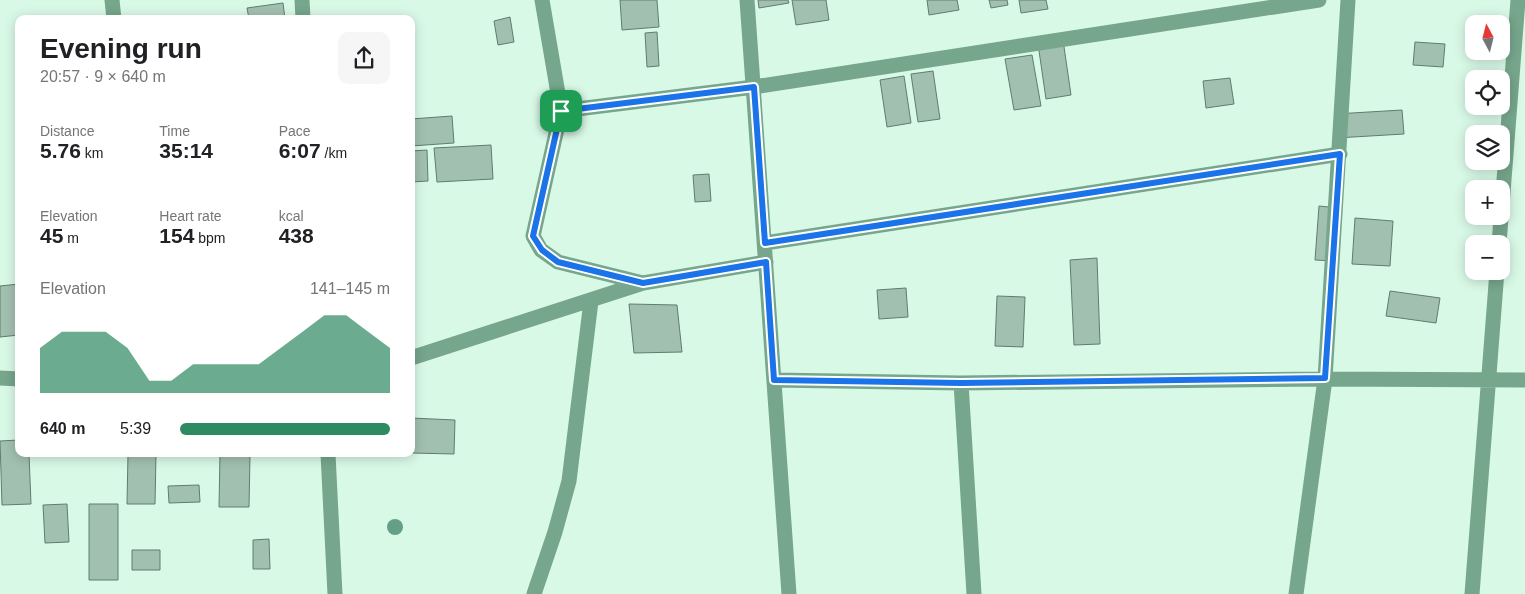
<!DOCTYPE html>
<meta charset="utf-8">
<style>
:root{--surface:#fff;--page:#f6f6f6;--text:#202124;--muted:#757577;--accent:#2d8a62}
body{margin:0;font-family:Arial,sans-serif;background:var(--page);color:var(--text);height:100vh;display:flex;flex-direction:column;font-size:19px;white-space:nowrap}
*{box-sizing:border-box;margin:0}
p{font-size:16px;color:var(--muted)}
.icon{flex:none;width:28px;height:28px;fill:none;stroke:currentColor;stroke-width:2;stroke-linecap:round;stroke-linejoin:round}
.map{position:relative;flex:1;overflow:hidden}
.side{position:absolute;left:15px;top:15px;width:400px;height:442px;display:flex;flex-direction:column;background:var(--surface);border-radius:10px;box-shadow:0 2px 12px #0003}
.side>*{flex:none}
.needle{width:32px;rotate:353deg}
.fabs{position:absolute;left:1465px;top:15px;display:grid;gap:10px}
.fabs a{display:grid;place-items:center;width:45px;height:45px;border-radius:10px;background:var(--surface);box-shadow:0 2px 12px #0003;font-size:25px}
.pin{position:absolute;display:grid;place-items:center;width:42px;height:42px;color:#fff;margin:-21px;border-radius:10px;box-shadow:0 2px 8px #0006}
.round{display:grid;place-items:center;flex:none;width:52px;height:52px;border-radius:10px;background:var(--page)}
.headline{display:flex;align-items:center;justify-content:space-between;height:85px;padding:0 25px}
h1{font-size:28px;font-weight:700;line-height:38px}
.metrics{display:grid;grid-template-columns:repeat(3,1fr);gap:8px;height:85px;padding:5px 25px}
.metrics div{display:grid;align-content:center}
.metrics b{font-size:21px;font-weight:700}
.metrics small{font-size:14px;font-weight:400}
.metrics p{font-size:14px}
.chart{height:140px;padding:10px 25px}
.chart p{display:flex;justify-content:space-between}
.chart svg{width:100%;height:90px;margin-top:5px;fill:var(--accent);opacity:.7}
ul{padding:0 25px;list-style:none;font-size:16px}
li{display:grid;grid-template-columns:80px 60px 1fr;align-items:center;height:38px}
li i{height:12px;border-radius:6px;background:var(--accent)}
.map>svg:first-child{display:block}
.building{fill:#a2c0af;stroke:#607c6d}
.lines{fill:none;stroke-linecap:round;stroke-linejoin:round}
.minor{stroke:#76a68c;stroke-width:15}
.tree{fill:#64a087}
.route-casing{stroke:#fff;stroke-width:10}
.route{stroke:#1a73e8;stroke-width:6}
</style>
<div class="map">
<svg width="1525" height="594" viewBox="0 0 1525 594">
<rect width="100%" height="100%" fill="#d9f9e7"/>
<!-- building -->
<path class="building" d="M620 0H657L659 27 622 30Z
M758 0H788L789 3 759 8Z
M792 0H826L829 20 796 25Z
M927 0H957L959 10 929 15Z
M989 0H1007L1008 5 991 8Z
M1019 0H1046L1048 9 1021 13Z
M283 3 285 19H249L247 8Z
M510 17 514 42 498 45 494 21Z
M657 32 659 66 647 67 645 33Z
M1063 40 1071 95 1046 99 1038 44Z
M1415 42 1445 44 1443 67 1413 65Z
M1032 55 1041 106 1014 110 1005 59Z
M933 71 940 119 918 122 911 74Z
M904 76 911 123 887 127 880 80Z
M1230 78 1234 104 1206 108 1203 81Z
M1402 110 1404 134 1336 138 1335 114Z
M452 116 454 143 411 146V119Z
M491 145 493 179 437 182 434 148Z
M427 150 428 181 411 182V151Z
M709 174 711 201 695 202 693 175Z
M1319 206 1339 208 1335 261 1315 260Z
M1355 218 1393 221 1390 266 1352 264Z
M1097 258 1100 344 1074 345 1070 260Z
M19 284V335L0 337V286Z
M906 288 908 317 879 319 877 290Z
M1390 291 1440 298 1436 323 1386 316Z
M997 296 1025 297 1023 347 995 346Z
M629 304 677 305 682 352 634 353Z
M411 418 455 420 454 454 411 453Z
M19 440V454H29L31 504 2 505 0 441Z
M128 454H156L155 504H127Z
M220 454 250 455 249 507H219Z
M199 485 200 502 169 503 168 486Z
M67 504 69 542 45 543 43 505Z
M89 504H118V580H89Z
M269 539 270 569H253V540Z
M132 550H160V570H132Z"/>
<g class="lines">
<!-- minor -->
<path class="minor" d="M112 0 114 19
M302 0 303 19
M542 0 561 111 533 236 541 250 558 262 643 283
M747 0 789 594
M561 111 754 87 1319 0
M765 243 1340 154
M1499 244 1518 0
M411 358 643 283 766 262
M0 378 19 379
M774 380 961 383 1325 379 1525 380
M961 383 974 594
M328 454 335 594
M534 594 555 532 569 481 591 301
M1296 594 1325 379 1348 0
M1472 594 1497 271"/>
</g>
<!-- trees -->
<circle class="tree" cx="395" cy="527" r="8"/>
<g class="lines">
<!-- route casing -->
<g class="route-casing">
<path id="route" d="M754 87 765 243 1340 154 1325 378 961 383 774 380 766 262 643 283 558 262 542 250 533 236 561 111Z"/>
</g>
<!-- route -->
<use href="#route" class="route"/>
</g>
</svg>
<div class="fabs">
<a><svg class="needle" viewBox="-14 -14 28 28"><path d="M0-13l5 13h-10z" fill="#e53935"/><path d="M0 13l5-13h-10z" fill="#757577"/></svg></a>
<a><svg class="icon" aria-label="locate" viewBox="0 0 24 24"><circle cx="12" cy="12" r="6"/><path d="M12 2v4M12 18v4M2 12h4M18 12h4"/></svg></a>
<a><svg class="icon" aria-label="layers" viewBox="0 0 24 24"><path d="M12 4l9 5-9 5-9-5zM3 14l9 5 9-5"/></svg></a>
<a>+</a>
<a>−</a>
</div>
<div class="pin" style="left:561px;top:111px;background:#1e9e55"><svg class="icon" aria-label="arrive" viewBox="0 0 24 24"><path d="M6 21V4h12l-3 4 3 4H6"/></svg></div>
<section class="side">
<div class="headline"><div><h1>Evening run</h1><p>20:57 · 9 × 640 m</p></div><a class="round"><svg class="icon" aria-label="share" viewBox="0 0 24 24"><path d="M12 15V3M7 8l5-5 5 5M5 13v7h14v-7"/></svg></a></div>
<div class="metrics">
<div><p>Distance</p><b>5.76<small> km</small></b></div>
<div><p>Time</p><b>35:14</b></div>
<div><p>Pace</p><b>6:07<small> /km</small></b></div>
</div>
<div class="metrics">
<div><p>Elevation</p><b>45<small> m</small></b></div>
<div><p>Heart rate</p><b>154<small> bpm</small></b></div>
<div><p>kcal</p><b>438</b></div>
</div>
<div class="chart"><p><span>Elevation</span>141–145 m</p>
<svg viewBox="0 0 160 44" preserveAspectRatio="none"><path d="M0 44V22L10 14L20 14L30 14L40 22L50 38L60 38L70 30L80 30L90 30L100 30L110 22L120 14L130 6L140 6L150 14L160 22V44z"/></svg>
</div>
<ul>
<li><b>640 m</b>5:39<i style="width:100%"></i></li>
</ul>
</section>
</div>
